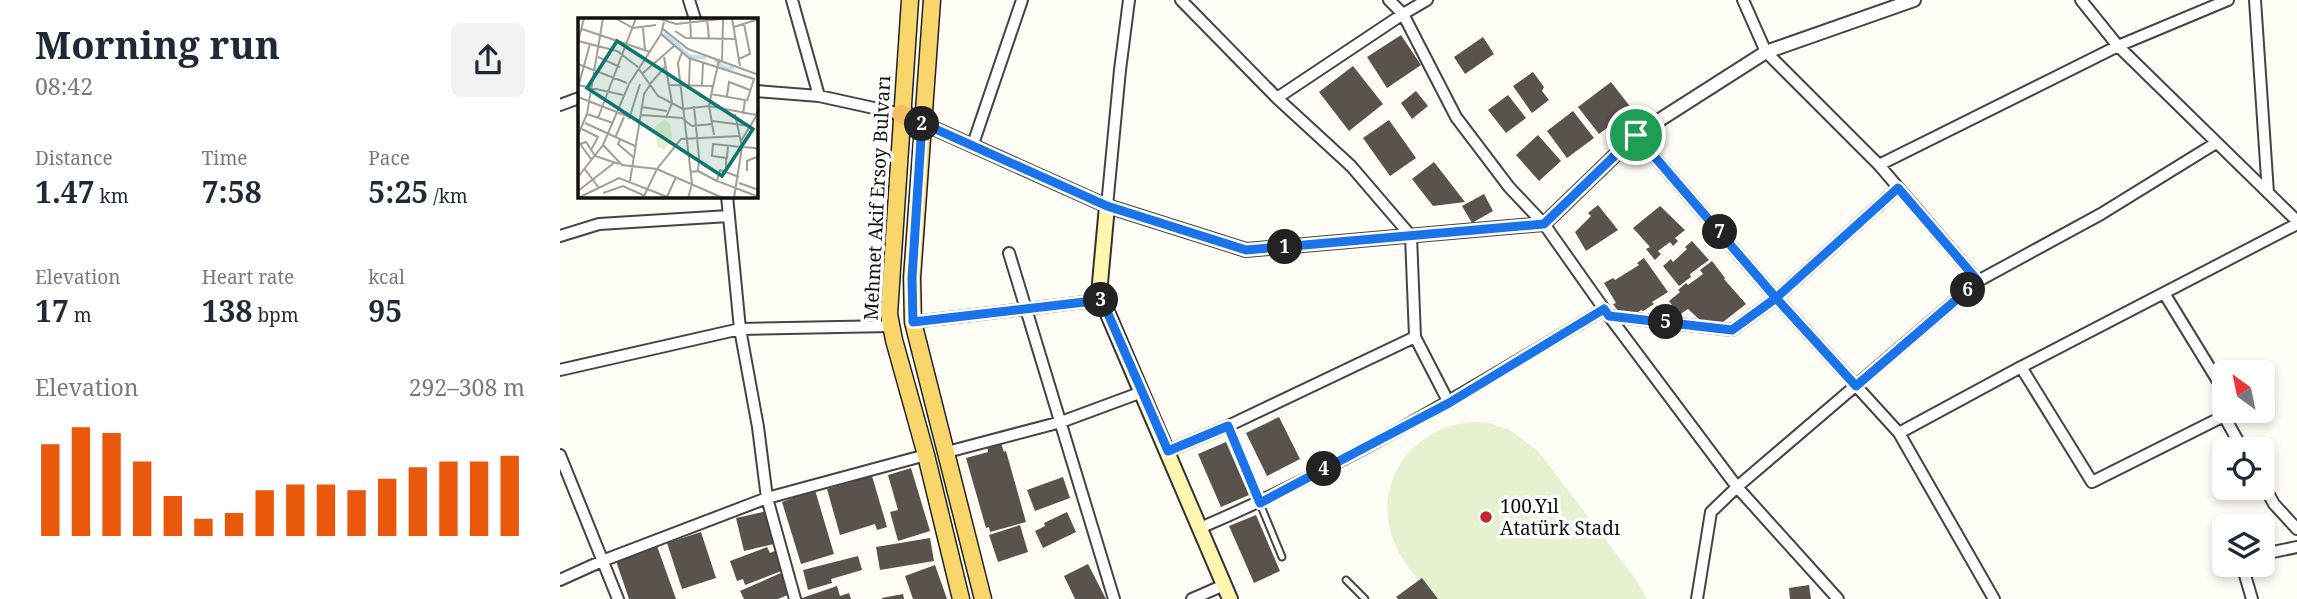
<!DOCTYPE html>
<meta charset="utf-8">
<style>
:root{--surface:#fff;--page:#f2f2f3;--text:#1f2937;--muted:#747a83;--accent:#ea580c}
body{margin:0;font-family:"Noto Serif",serif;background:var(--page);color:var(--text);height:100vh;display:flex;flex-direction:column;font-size:26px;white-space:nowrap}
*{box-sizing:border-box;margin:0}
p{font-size:23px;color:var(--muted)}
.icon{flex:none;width:38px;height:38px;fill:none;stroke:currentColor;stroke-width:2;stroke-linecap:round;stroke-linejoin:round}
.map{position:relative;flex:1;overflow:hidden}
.sheet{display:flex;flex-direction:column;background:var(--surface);width:560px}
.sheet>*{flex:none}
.needle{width:46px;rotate:327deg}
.tools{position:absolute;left:1652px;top:360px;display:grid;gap:14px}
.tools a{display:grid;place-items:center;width:63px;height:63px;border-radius:10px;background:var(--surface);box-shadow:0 4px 10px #0003;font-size:35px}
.pin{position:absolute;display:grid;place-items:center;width:60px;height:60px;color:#fff;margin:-30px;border:4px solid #fff;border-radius:50%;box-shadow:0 2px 7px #0007}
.km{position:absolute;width:35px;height:35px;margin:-18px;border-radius:50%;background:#222;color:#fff;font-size:19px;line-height:35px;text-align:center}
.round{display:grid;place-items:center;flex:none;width:74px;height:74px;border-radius:10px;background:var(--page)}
.summary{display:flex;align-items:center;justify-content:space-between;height:119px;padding:0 35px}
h1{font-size:38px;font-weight:700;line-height:52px}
.figures{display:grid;grid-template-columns:repeat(3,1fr);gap:10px;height:119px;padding:7px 35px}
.figures div{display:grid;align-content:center}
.figures b{font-size:30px;font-weight:700}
.figures small{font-size:19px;font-weight:400}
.figures p{font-size:19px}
.chart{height:196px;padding:14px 35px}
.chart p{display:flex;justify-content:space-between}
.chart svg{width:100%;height:126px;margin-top:7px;stroke:var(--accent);stroke-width:6}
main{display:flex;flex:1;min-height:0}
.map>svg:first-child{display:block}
.pitch{fill:#e6f2cf}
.building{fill:#5a524d}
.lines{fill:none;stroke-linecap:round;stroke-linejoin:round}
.service-casing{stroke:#444;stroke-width:9}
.minor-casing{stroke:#444;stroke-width:14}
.tertiary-casing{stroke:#444;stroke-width:16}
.secondary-casing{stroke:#333;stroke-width:18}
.primary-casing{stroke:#222;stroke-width:19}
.trunk-casing{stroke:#222;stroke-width:21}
.service{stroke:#fff;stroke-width:5}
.minor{stroke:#fff;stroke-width:10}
.tertiary{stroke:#fff;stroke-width:12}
.secondary{stroke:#fff6b0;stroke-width:14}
.primary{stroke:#f9d66b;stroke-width:16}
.trunk{stroke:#f7bc64;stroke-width:18}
.route-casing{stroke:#fff;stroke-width:14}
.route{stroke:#1a73e8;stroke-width:9}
.poi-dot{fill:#c4262e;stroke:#fff;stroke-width:2.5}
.labels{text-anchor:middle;stroke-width:7;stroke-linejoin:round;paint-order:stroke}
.street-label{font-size:19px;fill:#111;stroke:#fff}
.poi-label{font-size:19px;fill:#111;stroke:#fff;text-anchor:start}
.inset-river{fill:none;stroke:#b9e0f7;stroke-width:3.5}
.inset-road{fill:none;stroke:#a09f9a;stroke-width:2}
.view{fill:#0f766e;fill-opacity:0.15;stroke:#0f766e;stroke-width:3.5}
.inset-edge{fill:none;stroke:#111;stroke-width:3.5}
</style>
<main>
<section class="sheet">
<div class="summary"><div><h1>Morning run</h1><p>08:42</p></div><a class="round"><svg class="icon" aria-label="share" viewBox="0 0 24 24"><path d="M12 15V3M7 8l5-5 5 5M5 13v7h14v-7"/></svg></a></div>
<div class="figures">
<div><p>Distance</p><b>1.47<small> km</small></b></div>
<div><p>Time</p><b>7:58</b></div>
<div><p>Pace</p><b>5:25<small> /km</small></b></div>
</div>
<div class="figures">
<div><p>Elevation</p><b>17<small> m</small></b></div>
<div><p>Heart rate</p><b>138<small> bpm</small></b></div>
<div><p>kcal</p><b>95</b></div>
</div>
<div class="chart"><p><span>Elevation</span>292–308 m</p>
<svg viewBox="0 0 160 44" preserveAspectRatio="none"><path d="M5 44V12M15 44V6M25 44V8M35 44V18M45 44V30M55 44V38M65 44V36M75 44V28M85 44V26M95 44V26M105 44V28M115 44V24M125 44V20M135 44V18M145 44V18M155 44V16"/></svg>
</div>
</section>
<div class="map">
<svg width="1737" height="599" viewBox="0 0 1737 599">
<rect width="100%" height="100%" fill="#fffdf5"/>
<!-- pitch -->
<path class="pitch" d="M917 422 930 423 950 430 978 451 1077 581 1087 599H874C860 581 842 563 834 542 810 482 855 423 917 422Z"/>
<!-- building -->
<path class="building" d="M841 35 861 65 827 88 807 57Z
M923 37 934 54 905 74 894 57Z
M793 66 823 104 789 131 759 92Z
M973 72 984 87 982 91 989 100 972 113 953 86Z
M1051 82 1072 109 1039 134 1018 107Z
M856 91 868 106 852 119 841 103Z
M948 95 966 118 946 133 928 110Z
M1013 111 1034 138 1007 158 987 131Z
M829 120 856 158 830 176 803 138Z
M978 135 1001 161 979 181 956 155Z
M874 162 905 202 873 206 852 179Z
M924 194 933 211 912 223 902 206Z
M1038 205 1058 230 1026 251 1015 232 1031 216 1028 213Z
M1100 206 1125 230 1115 238 1118 241 1113 246 1110 242 1098 251 1101 254 1095 260 1086 249 1090 247 1073 228Z
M1132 241 1149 260 1130 274 1131 277 1119 286 1103 266 1111 259 1113 262 1127 249 1125 247Z
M1084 258 1108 292 1092 302 1094 304 1083 311 1081 310 1074 315 1073 313 1061 315 1053 304 1056 303 1044 283 1053 278 1055 280 1079 265 1077 263Z
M1152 261 1165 278 1164 279 1186 304 1163 322 1140 320 1128 309 1119 315 1109 301 1120 292 1118 290 1126 283 1128 285 1143 274 1140 270Z
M719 417 740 459 707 476 686 433Z
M666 442 689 495 661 507 638 454Z
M441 443 444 452 446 451 466 522 430 532 429 527 426 528 406 458 428 452 427 446Z
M351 468 370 531 338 541 330 512 338 510 328 475Z
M312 476 327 527 317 530 315 524 280 535 267 489Z
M503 477 510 498 475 511 467 490Z
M255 490 274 554 241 564 222 502Z
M207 511 214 544 184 551 176 518Z
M507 512 516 532 483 548 475 531 485 526 484 523Z
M696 515 720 571 694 583 669 526Z
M460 525 468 552 438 562 429 535Z
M141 532 156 578 122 589 107 543Z
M370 538 374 561 320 570 316 547Z
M97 546 116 599H69L56 561Z
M207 547 210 553 217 550 224 570 185 585 183 579 177 581 170 561Z
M298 556 302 570 271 579 272 583 248 590 243 570Z
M528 564 546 599H515L504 576Z
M375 565 387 599H353L345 576Z
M221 573 230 594 218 599H184L180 591Z
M862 578 878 599H838L836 597Z
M1249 585 1251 599H1230L1229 588Z
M277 586 280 596 289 593 291 599H239Z
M343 594 344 599H322V598Z"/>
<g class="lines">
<!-- service casing -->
<g class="service-casing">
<path id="service" d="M668 426 722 557
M786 580 805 599"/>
</g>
<!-- minor casing -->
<g class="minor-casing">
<path id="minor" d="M129 0 135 19
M232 0 259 96
M621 0 717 98 791 166 851 236 855 337 889 403
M829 0 843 14 896 117 949 187 984 224 1049 316 1177 487 1278 599
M1183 0 1206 52 1319 165 1418 281
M1521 0 1558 46 1737 221
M1695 0 1708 193
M196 91 259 96 341 114
M717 98 843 14 867 0
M0 105 19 98
M1076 135 1216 298 1339 433 1434 599
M413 144 462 0
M1319 165 1558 46 1668 0
M167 196 180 329 198 427 207 498 235 599
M547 206 560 70 569 0
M0 236 39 224 169 216
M449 253 554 599
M1604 293 1664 391
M1049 316 1172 330 1216 298 1338 188
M353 322 542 300
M0 370 180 329 330 326
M1674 411 1532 482 1461 367 1737 224
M1664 416 1683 450
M1339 433 1461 367
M608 451 668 426 855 337
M387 452 501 422 582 392
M0 455 58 599
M1703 484 1714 504 1737 529
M640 528C781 468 913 388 1044 309
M1703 554 1737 547
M1682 565 1692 599
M0 580 42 561 207 498 366 455
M632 599 664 585
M1137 599 1151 512 1177 487 1418 281 1541 214 1656 143"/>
</g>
<!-- tertiary casing -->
<g class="tertiary-casing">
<path id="tertiary" d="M362 123 547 206 686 250 984 224 1076 135 1206 52 1354 0"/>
</g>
<!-- secondary casing -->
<g class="secondary-casing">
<path id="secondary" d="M547 206 540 283 542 300 670 599"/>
</g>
<!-- primary casing -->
<g class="primary-casing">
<path id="primary" d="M350 0 329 314 334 340 366 455 401 599
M372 0 352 278 353 322 423 599"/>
</g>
<!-- trunk casing -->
<g class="trunk-casing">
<path id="trunk" d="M341 114 362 123"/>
</g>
<!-- service -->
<use href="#service" class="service"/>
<!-- minor -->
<use href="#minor" class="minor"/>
<!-- tertiary -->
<use href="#tertiary" class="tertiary"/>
<!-- secondary -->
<use href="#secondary" class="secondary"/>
<!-- primary -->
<use href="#primary" class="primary"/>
<!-- trunk -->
<use href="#trunk" class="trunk"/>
</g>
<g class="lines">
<!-- route casing -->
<g class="route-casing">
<path id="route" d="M1076 135 984 224 686 250 547 206 362 123 352 278 353 322 542 300 608 451 668 426 700 503 889 403 1044 309 1049 316 1172 330 1216 298 1296 386 1418 281 1338 188 1216 298 1076 135"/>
</g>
<!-- route -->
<use href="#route" class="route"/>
</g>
<!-- markers -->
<circle class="poi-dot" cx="926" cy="517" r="7"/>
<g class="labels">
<!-- street labels -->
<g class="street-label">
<text transform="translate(317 198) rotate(-87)" y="7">Mehmet Akif Ersoy Bulvarı</text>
</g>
<!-- poi labels -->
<g class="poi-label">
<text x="940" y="513">100.Yıl<tspan x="940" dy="22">Atatürk Stadı</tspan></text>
</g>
</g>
<!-- overview -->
<g transform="translate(18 18)">
<rect width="180" height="180" fill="#fffdf5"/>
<path d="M87 101 93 108 94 123 86 132 79 128 77 109Z" fill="#e6f2cf"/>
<path class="inset-river" d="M86 15 111 38 128 40M137 42 147 50H156"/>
<path class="inset-road" d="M37 0 55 10 78 7M79 0 98 6 153 0M112 0 113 21M129 0 131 21M154 0 162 48M156 9 181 1M65 10 67 32M4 11 72 34M85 11 110 31 181 57M97 13 108 20 158 21M83 16 111 40 176 61 169 83M0 23 39 33 60 49M0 24 6 0M104 34 100 45 114 166 110 180M20 39 42 49M86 39 94 85 88 100M161 41 172 36 166 6M144 43 145 2M0 46 49 65M61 51 80 78 105 91 131 88 178 97 181 92M65 55 96 28M1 66 12 26M72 66 87 49M0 67 45 77M90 67 135 68 141 43M111 67 112 40M124 67 125 45M135 68 131 88 136 117M133 76 167 82 165 96M149 78 151 64 172 72M0 79 62 103M64 89 89 93M9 96 35 105M63 97 105 100M20 100 58 0M51 101 62 66M105 101 114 108 134 106M134 103 172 108M7 105 57 128M4 111 20 119 13 132M0 117 9 96 25 0M37 120 46 99M42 122 40 126 55 139M0 123 13 141M163 123 179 97M0 127 8 124 17 138 41 146M25 127 44 147 79 151 145 180M150 127 149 140 134 138 135 126 164 129 177 130 181 132M148 140V154L161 159M6 150 21 170M120 153 139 163M169 153V143L181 138M112 154 120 153 121 140 116 88M148 154 142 152 139 163 181 179M0 159 25 127 51 66 83 16 87 0M52 163 66 76 72 67M161 165 181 172M0 173 36 145M25 175 45 168 67 178M2 179 41 160 92 180M89 179 98 159M65 180 79 151 103 121 161 118M156 180 164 129 157 96"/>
<path class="view" d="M39 23 175 111 144 158 9 70Z"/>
<rect width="180" height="180" class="inset-edge"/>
</g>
</svg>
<div class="tools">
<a><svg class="needle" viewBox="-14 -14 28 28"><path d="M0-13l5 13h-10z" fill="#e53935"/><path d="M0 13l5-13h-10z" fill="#747a83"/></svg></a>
<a><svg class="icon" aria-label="locate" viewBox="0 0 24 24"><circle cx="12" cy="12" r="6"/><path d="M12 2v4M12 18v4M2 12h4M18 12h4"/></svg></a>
<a><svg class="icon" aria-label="layers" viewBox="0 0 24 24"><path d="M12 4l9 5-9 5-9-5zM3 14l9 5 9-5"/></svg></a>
</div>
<div class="pin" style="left:1076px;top:135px;background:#1e9e55"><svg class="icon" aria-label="arrive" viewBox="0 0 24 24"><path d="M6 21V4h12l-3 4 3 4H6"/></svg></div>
<b class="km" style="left:725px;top:247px">1</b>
<b class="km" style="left:362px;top:124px">2</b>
<b class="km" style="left:541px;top:300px">3</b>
<b class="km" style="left:764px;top:469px">4</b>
<b class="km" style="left:1106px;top:322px">5</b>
<b class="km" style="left:1408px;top:290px">6</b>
<b class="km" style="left:1160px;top:232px">7</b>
</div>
</main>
